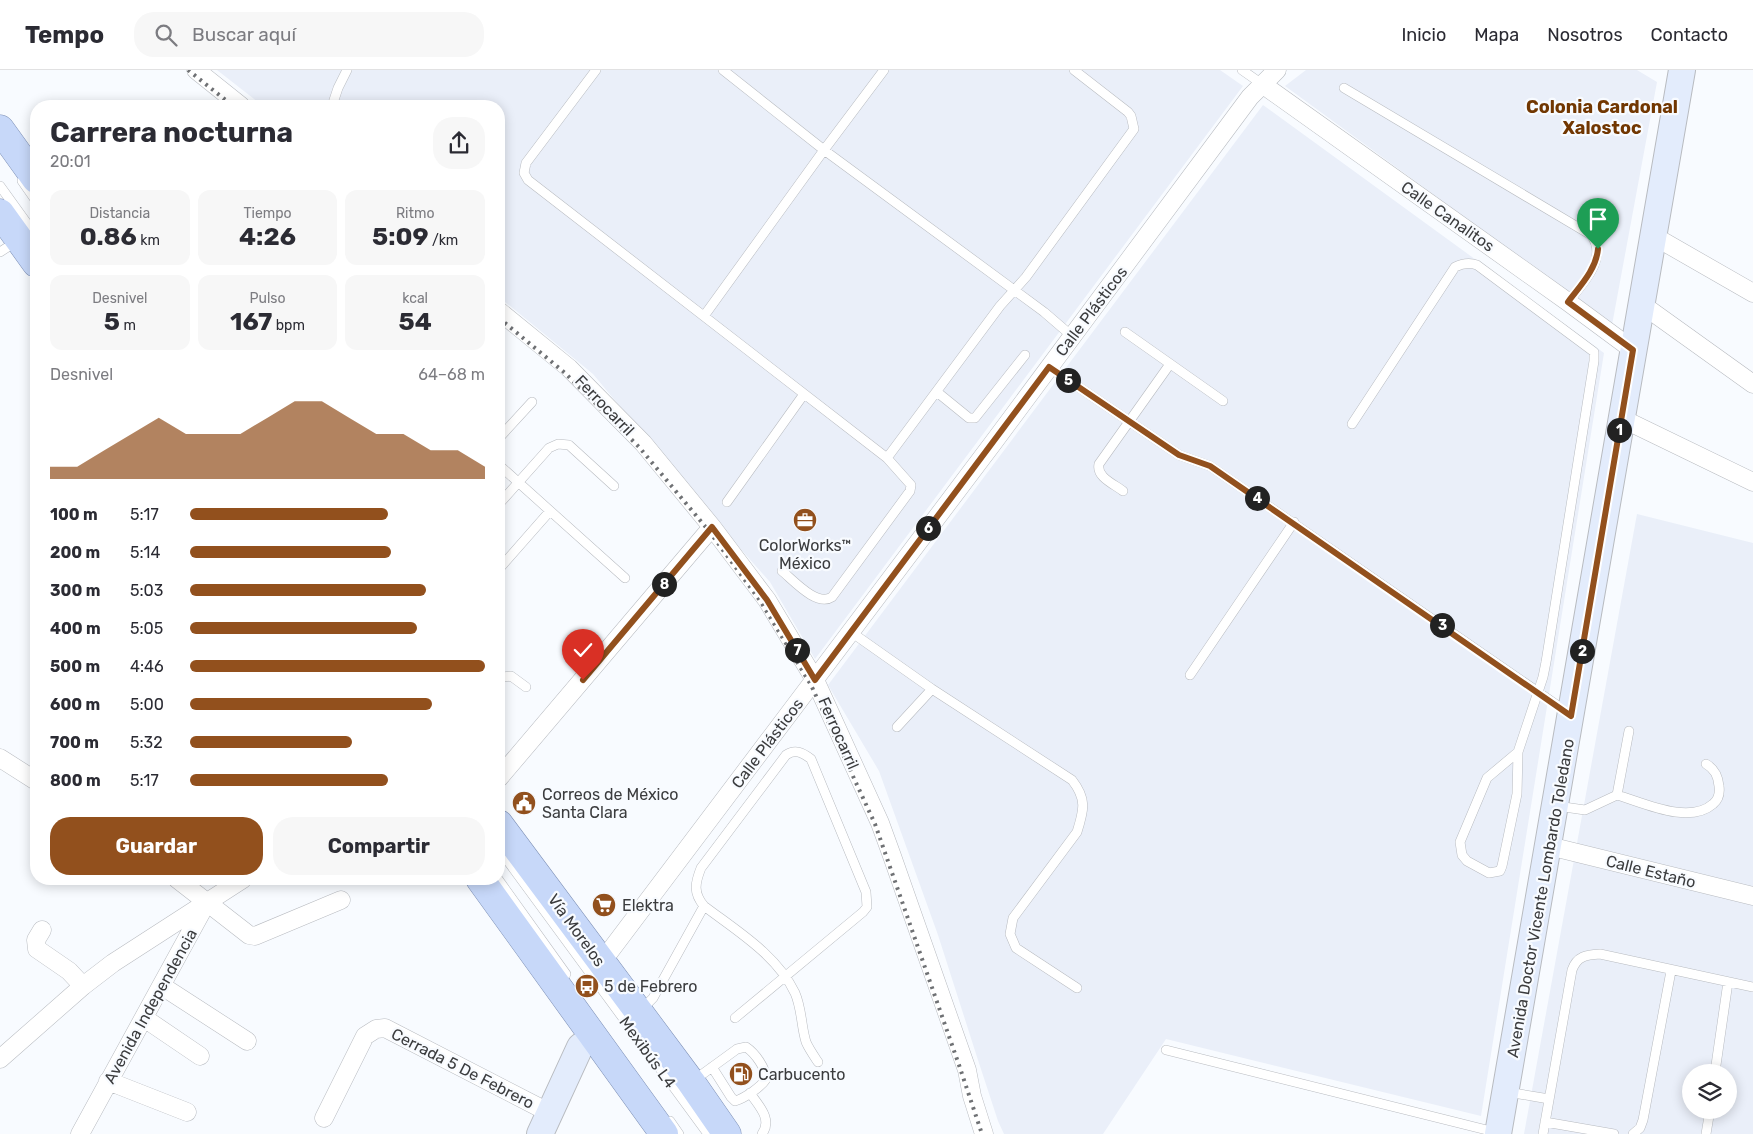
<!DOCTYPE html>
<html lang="es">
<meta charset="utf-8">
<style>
:root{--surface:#fff;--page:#f7f7f7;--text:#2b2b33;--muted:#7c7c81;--line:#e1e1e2;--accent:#92501d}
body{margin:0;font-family:Rubik,sans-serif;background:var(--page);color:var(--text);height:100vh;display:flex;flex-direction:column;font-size:19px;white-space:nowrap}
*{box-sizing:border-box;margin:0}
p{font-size:16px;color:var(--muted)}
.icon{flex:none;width:28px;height:28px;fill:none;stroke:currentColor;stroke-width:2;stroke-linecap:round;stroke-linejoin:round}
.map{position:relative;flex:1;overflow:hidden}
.side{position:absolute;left:30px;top:30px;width:475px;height:785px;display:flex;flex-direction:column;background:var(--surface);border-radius:20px;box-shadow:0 2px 12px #0003}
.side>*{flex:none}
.fabs{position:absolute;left:1682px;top:994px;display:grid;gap:10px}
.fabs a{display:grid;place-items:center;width:55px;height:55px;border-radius:50%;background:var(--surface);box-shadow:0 2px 12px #0003;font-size:25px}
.pin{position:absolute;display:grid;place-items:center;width:42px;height:42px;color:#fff;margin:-51px -21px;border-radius:50% 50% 50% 0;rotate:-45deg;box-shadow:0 0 5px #0007}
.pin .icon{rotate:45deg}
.km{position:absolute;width:25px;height:25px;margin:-12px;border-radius:50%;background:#222;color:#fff;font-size:14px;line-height:25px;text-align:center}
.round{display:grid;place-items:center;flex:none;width:52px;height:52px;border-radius:20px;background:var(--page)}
.overview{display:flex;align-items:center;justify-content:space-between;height:85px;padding:0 20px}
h1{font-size:28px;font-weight:700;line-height:38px}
.metrics{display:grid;grid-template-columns:repeat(3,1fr);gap:8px;height:85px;padding:5px 20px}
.metrics div{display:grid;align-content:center;border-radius:12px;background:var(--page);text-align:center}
.metrics b{font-size:25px;font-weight:700}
.metrics small{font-size:14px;font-weight:400}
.metrics p{font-size:14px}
.chart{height:140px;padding:10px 20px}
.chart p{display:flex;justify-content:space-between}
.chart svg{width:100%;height:90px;margin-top:5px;fill:var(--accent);opacity:.7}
.cta{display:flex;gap:10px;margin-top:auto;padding:10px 20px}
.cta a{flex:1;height:58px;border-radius:20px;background:var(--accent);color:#fff;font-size:20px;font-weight:700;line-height:58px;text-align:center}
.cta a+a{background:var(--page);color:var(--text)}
ul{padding:0 20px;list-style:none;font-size:16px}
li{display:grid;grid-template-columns:80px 60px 1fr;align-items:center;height:38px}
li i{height:12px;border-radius:6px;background:var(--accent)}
header{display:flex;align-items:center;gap:30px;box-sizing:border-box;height:70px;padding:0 25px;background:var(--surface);border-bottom:1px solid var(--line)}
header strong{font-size:24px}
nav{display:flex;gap:28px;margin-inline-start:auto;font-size:18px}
.search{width:350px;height:45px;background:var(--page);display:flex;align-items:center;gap:12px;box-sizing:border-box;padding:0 18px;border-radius:20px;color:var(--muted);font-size:19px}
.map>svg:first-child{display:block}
.built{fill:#eaeff9;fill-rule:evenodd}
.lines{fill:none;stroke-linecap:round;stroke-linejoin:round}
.lane-casing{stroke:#b8bbc0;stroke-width:10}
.street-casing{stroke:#b8bbc0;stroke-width:19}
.secondary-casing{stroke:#b8bbc0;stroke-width:28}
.primary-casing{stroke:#7e90b5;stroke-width:29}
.lane{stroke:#fff;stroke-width:9}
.street{stroke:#fff;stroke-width:18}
.secondary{stroke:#e3ecfc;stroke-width:26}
.primary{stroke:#c7d8f9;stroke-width:28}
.rail{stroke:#6f7174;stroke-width:4;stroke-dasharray:2.5 5;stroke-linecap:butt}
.route-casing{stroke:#fff;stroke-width:10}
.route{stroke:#92501d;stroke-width:6}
.labels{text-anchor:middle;stroke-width:4.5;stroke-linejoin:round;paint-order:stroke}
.street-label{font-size:16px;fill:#3b3c3e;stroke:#f8fbff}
.poi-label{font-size:16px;fill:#3b3c3e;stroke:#f8fbff;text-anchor:start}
.neighbourhood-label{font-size:18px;font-weight:bold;fill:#713702;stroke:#f8fbff}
</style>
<header>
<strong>Tempo</strong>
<div class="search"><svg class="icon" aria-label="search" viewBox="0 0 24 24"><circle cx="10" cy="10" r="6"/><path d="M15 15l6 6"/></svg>Buscar aquí</div>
<nav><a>Inicio</a><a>Mapa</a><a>Nosotros</a><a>Contacto</a></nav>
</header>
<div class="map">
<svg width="1753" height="1064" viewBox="0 0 1753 1064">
<rect width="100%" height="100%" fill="#f8fbff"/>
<!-- built -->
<path class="built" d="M217 0H1220L1243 16 815 589 770 512 704 438 593 304 499 227V36H263Z
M1306 0H1637L1657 12 1612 255 1285 16Z
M1263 35 1604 283 1481 1046 1166 969 1103 1064H1004L998 1051 977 987 938 865 879 701 828 615Z
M1637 444 1753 473V1064H1524ZM1691 1002H1729V1040H1691Z"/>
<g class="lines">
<!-- lane casing -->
<g class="lane-casing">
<path id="lane" d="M596 0 526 93 524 103 528 110 887 388 911 415 910 421 832 527C817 537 794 511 782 501
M723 0 824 80 1044 242 1073 267
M1242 0 1262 14
M1344 18 1591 165C1609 188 1582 214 1568 232
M332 36 338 18 347 0
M22 111 36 131
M0 116 36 166
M0 182 17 171
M704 246 824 80 884 0
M1125 262 1223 331
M1049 297 1179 385 1210 396 1567 642
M937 322 969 348H975L1025 285
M1352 354 1455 197C1463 193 1469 192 1477 195L1594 282V291L1546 592 1543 607 1518 682 1517 724 1502 796 1500 801 1489 803 1467 791 1462 785 1460 772 1487 708 1518 682
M499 368 532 332
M887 388 1000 236 1026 207 1134 59 1131 46 1128 42 1074 0
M499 395 625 508
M1123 421C1114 414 1096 407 1099 394L1170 294
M727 432 804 324
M499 434 549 378 558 374 569 375 614 416
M499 499 550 441
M851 562 932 619 1072 710C1087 729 1084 740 1077 762L1013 848 1010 864 1016 878 1077 918
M1190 605 1294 452
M499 611 503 607 511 606 526 617
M897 657 932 619
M1617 725C1644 733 1689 755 1713 734 1718 730 1720 723 1719 716 1718 706 1715 699 1706 694
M1557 736 1585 740 1617 725 1629 661
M499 779 708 1064
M498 809 566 904
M641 940 653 928 704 836
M735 948 863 842 867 837 866 822 811 689C802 682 795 679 786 685L701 798C695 813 693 823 704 836 737 861 777 885 795 923 802 939 801 956 806 972 809 979 814 986 818 992
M1166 980 1495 1062
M1715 1002 1728 912
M693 1011 737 979 746 977C755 983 766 998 766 1009 761 1017 745 1028 735 1031L731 1027 712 997
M1508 1022 1549 1029
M750 1023C758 1035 773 1049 762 1064
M670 1051 679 1064
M1545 1052 1614 1064
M1543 1064 1572 900C1577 886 1586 885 1600 884L1753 917
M1633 1064 1640 1058 1643 1050 1671 901
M1706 1064 1710 1040"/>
</g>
<!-- street casing -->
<g class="street-casing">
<path id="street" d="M196 0 241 36
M1262 14 1568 232 1633 280
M1652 165 1753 223
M1640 233 1753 314
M499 241 569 298 643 373 712 457 767 530 815 610 880 753 892 786 967 1000 972 1026 984 1064
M1621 348 1753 412
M0 688 36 711
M499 708 712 457
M1549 776 1753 826
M177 809 249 865 255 866 341 830
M42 860 36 870 37 879 69 901 83 916
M601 893 993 373 1250 27 1277 0
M162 916 247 971
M144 948 200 986
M0 989 83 916 113 893 243 809
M108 1011 187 1042
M324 1048 365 966 376 959 385 958 550 1043
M80 1064 207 832"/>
</g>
<!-- secondary casing -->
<g class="secondary-casing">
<path id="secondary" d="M540 1064 580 977 593 966
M1498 1064C1562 710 1618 354 1682 0"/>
</g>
<!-- primary casing -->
<g class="primary-casing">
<path id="primary" d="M0 59 36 109
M0 143 36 193
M499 754 691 1012 727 1064
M480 809 664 1064"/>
</g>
<!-- lane -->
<use href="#lane" class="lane"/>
<!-- street -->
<use href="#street" class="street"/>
<!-- secondary -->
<use href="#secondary" class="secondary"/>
<!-- primary -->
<use href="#primary" class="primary"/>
<!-- rail -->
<path class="rail" d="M188 0 233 36
M499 248 565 303 639 377 709 461 761 532 811 615 875 754 959 995 982 1064"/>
</g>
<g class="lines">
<!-- route casing -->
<g class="route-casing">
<path id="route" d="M583 610 712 457 767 530 815 610 1049 297 1179 385 1210 396 1571 646 1633 280 1568 232C1580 216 1596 200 1598 179"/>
</g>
<!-- route -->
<use href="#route" class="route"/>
</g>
<!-- icons -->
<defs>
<g id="office-disc" transform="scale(1.25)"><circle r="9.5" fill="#92501d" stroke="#f8fbff"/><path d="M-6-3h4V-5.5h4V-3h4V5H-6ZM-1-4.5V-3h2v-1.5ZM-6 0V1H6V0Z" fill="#fff"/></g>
<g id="civic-disc" transform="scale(1.25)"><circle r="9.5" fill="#92501d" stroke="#f8fbff"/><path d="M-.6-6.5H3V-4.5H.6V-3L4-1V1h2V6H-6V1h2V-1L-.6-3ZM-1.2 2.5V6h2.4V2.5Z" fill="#fff"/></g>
<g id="supermarket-disc" transform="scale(1.25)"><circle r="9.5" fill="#92501d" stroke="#f8fbff"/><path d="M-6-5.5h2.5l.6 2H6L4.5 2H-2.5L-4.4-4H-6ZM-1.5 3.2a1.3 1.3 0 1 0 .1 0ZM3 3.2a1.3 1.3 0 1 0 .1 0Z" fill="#fff"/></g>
<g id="bus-disc" transform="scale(1.25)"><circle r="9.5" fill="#92501d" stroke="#f8fbff"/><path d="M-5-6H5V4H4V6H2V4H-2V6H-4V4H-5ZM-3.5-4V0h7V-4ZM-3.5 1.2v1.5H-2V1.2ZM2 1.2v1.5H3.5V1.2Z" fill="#fff"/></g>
<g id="fuel-disc" transform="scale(1.25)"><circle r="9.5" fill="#92501d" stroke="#f8fbff"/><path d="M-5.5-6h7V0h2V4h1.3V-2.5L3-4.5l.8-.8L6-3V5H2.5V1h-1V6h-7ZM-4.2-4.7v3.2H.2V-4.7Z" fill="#fff"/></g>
</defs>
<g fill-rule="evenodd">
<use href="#office-disc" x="805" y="450"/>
<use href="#civic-disc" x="524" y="733"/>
<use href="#supermarket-disc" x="604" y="835"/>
<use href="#bus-disc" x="587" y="916"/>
<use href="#fuel-disc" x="741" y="1004"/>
</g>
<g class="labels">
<!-- street labels -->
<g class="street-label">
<text transform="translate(1448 146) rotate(35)" y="6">Calle Canalitos</text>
<text transform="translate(1091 241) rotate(-53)" y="6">Calle Plásticos</text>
<text transform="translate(605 335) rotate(46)" y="6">Ferrocarril</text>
<text transform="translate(839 663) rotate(66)" y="6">Ferrocarril</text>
<text transform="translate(767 673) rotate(-53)" y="6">Calle Plásticos</text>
<text transform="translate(1651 801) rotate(14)" y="6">Calle Estaño</text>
<text transform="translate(1540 828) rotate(-80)" y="6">Avenida Doctor Vicente Lombardo Toledano</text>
<text transform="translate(577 860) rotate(54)" y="6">Vía Morelos</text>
<text transform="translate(150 936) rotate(-61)" y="6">Avenida Independencia</text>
<text transform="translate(648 982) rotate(54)" y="6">Mexibús L4</text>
<text transform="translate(463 998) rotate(27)" y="6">Cerrada 5 De Febrero</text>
</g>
<!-- poi labels -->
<g class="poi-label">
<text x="805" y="481" text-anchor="middle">ColorWorks™<tspan x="805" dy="18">México</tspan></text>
<text x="542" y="730">Correos de México<tspan x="542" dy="18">Santa Clara</tspan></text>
<text x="622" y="841">Elektra</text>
<text x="604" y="922">5 de Febrero</text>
<text x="758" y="1010">Carbucento</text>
</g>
<!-- neighbourhood labels -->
<g class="neighbourhood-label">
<text x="1602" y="43">Colonia Cardonal<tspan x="1602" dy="21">Xalostoc</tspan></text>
</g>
</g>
</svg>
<div class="fabs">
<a><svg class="icon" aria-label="layers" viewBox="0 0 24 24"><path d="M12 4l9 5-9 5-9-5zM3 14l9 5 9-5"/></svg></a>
</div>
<div class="pin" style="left:1598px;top:179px;background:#1e9e55"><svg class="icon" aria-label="arrive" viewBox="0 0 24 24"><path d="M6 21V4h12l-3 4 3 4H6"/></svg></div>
<div class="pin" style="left:583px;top:610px;background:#d93025"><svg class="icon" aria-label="check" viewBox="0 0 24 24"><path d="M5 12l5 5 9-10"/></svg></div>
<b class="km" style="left:1619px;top:360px">1</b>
<b class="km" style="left:1582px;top:581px">2</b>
<b class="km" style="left:1442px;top:555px">3</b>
<b class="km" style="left:1257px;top:428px">4</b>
<b class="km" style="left:1068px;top:310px">5</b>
<b class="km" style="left:928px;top:458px">6</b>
<b class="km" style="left:797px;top:580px">7</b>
<b class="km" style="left:664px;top:514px">8</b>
<section class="side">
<div class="overview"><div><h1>Carrera nocturna</h1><p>20:01</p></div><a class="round"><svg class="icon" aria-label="share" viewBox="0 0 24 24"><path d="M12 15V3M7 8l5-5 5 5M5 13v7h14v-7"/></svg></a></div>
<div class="metrics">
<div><p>Distancia</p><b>0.86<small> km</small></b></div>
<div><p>Tiempo</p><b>4:26</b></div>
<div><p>Ritmo</p><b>5:09<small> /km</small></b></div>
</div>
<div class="metrics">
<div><p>Desnivel</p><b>5<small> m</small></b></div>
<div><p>Pulso</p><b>167<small> bpm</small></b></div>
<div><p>kcal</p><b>54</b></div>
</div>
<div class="chart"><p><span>Desnivel</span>64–68 m</p>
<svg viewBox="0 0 160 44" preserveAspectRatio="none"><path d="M0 44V38L10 38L20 30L30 22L40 14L50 22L60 22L70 22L80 14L90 6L100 6L110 14L120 22L130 22L140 30L150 30L160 38V44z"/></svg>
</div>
<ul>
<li><b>100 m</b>5:17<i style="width:67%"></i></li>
<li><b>200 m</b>5:14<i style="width:68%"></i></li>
<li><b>300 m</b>5:03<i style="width:80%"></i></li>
<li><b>400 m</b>5:05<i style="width:77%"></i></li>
<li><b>500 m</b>4:46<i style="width:100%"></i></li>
<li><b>600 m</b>5:00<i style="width:82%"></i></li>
<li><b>700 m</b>5:32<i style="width:55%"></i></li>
<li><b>800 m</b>5:17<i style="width:67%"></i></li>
</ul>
<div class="cta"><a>Guardar</a><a>Compartir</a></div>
</section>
</div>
